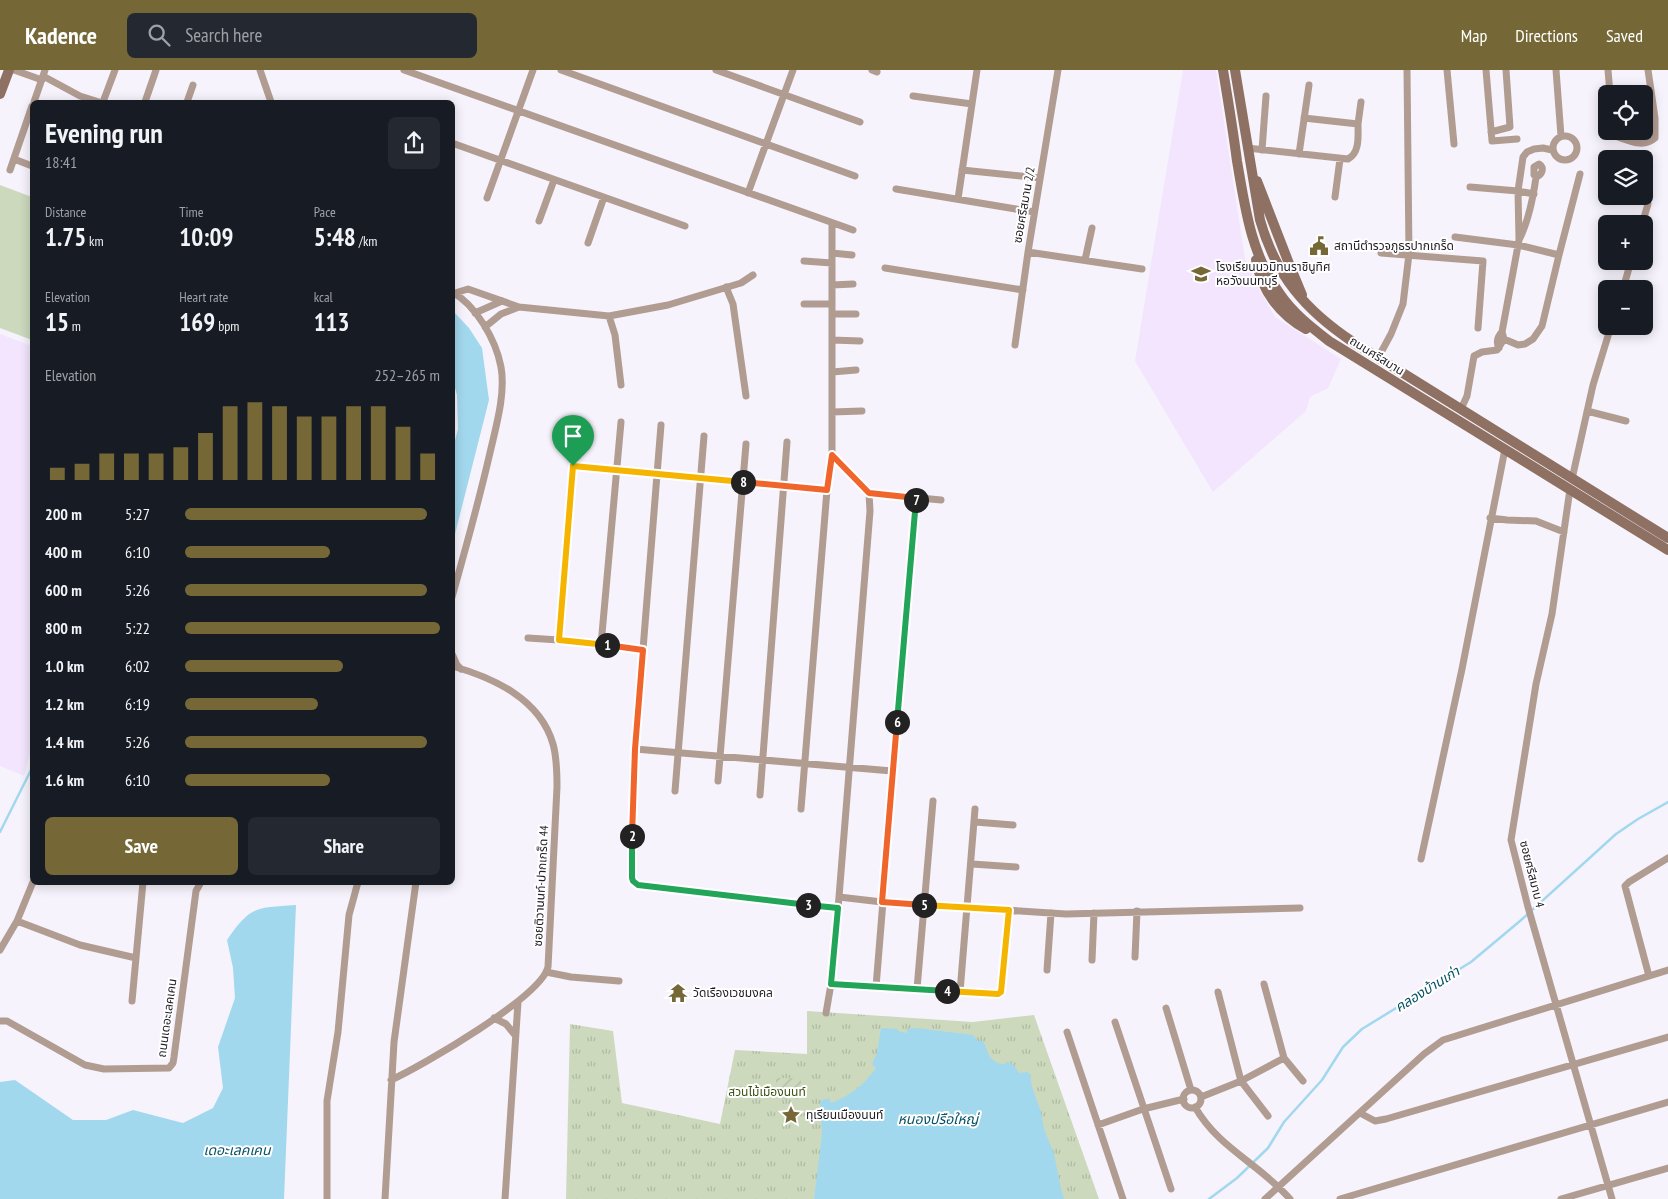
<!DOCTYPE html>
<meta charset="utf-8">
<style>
:root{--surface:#171b24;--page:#242831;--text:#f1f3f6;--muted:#9ea1a6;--accent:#756836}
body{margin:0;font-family:"PT Sans Narrow","Noto Sans Thai",sans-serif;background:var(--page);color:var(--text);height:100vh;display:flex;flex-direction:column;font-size:19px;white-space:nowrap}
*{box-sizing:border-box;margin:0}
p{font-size:16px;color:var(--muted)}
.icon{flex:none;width:28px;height:28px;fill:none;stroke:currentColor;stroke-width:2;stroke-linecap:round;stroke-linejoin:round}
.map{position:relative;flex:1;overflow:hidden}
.panel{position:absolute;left:30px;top:30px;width:425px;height:785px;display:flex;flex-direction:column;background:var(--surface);border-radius:8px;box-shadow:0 2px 12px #0003}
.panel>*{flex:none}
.tools{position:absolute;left:1598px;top:15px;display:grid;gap:10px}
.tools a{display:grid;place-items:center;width:55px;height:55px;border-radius:8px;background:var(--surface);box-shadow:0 2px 12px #0003;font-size:25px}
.pin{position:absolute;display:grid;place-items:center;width:42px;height:42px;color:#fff;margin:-51px -21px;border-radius:50% 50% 50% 0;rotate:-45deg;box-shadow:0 0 5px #0007}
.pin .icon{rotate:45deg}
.km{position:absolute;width:25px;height:25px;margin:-12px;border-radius:50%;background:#222;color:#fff;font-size:14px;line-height:25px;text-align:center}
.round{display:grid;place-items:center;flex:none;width:52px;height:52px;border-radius:8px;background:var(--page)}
.summary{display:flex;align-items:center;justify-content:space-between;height:85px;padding:0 15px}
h1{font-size:28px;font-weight:600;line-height:38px}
.figures{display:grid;grid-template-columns:repeat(3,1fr);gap:8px;height:85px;padding:5px 15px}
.figures div{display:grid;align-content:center}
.figures b{font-size:25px;font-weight:600}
.figures small{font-size:14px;font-weight:400}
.figures p{font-size:14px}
.chart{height:140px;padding:10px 15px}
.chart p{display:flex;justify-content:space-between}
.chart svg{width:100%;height:90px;margin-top:5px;stroke:var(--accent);stroke-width:6}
.action{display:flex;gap:10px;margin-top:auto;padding:10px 15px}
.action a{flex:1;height:58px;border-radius:8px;background:var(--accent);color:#fff;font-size:20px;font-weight:600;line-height:58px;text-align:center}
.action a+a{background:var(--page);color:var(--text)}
ul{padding:0 15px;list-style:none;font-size:16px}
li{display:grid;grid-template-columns:80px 60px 1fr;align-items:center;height:38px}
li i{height:12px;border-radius:6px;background:var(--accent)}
header{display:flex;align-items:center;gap:30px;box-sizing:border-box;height:70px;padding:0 25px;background:var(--accent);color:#fff}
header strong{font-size:24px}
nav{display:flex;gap:28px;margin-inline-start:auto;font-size:18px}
.search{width:350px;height:45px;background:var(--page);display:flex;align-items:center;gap:12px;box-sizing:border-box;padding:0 18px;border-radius:8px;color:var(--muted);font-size:19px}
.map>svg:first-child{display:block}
.built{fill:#f2e5fd}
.grass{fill:url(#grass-tufts)}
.garden{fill:url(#garden-furrows)}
.pitch{fill:#ccd9bd}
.water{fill:#a2d8ee}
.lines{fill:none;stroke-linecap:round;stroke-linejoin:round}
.stream{stroke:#a2d8ee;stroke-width:2.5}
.street{stroke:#b19c92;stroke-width:7}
.secondary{stroke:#8f7163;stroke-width:10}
.split-1-casing{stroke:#fff;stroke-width:10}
.split-2-casing{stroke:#fff;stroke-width:10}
.split-3-casing{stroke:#fff;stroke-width:10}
.split-4-casing{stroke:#fff;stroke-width:10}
.split-5-casing{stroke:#fff;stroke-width:10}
.split-6-casing{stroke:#fff;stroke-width:10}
.split-7-casing{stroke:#fff;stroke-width:10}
.split-8-casing{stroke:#fff;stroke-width:10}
.split-9-casing{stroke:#fff;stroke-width:10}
.split-1{stroke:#f5b400;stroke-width:6}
.split-2{stroke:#f0652b;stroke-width:6}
.split-3{stroke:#22a559;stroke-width:6}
.split-4{stroke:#22a559;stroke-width:6}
.split-5{stroke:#f5b400;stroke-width:6}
.split-6{stroke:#f0652b;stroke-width:6}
.split-7{stroke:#22a559;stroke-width:6}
.split-8{stroke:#f0652b;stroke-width:6}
.split-9{stroke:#f5b400;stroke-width:6}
.labels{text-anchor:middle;stroke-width:4;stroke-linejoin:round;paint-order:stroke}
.street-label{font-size:12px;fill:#1f1b23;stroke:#fff}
.poi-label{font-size:12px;fill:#1f1b23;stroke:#fff;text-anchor:start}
.park-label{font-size:12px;fill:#3b510f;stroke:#fff}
.water-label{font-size:14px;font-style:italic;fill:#065268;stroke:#fff}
</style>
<header>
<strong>Kadence</strong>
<div class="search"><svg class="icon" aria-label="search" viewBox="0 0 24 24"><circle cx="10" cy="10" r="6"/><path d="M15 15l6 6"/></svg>Search here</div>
<nav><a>Map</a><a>Directions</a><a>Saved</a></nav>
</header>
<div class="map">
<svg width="1668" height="1129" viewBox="0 0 1668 1129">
<defs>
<pattern id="grass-tufts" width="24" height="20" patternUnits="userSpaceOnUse" patternTransform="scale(1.25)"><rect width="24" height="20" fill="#ccd9bd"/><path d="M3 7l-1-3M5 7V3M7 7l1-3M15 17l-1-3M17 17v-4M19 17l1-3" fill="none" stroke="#afbaa2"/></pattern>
<pattern id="garden-furrows" width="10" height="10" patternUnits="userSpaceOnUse" patternTransform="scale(1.25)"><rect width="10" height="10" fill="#ccd9bd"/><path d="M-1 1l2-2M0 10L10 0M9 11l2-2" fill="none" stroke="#afbaa2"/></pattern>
</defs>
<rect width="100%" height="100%" fill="#f7f3fc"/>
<!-- built -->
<path class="built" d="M1183 0H1216L1245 189 1259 219 1275 247 1341 289 1328 318 1310 327 1306 341 1213 422 1135 291Z
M0 264 32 276V676L24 706 0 696Z"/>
<!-- grass -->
<path class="grass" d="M807 941 973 952 1034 945 1099 1129H566L570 954 613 961 622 1033 720 1054 735 980 807 984Z"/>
<!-- garden -->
<path class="garden" d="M776 1008H801V1029L776 1028Z"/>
<!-- pitch -->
<path class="pitch" d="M0 115 32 127V270L0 258Z
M1092 1116 1096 1129H1082L1079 1120Z"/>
<!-- water -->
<path class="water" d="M453 241 469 258 482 278 489 330 453 472V378L458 359 457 325 453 311Z
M296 835 284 1129H0V1012L15 1010 73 1050H106L133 1040 183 1053 213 1038 223 1018 218 977 235 928 233 898 227 870C251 835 256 838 296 835Z
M881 958 898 959V961L907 963V959L916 958 973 965 978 971H983C987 978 988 988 996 992 1009 999 1007 983 1019 1003L1027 1002 1030 1004 1032 1017 1041 1042 1044 1059 1054 1084 1061 1119 1064 1129H814L822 1064 820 1031 829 1028 831 1033C850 1026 864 1015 876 998L872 994 877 983Z"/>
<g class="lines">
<!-- stream -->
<path class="stream" d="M0 762 32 698
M1209 1129 1237 1108 1268 1078 1284 1052 1322 1010 1343 977 1362 959 1471 892 1520 851 1616 764 1638 749 1668 732"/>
<!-- street -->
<path class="street" d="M14 0 42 10
M260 0 271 32
M404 0 853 160
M561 0 855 106
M716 0 860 52
M872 0 877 2
M1447 0 1454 74
M1486 0 1492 71 1517 69
M1556 0 1561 66
M1608 0 1610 24
M43 6 80 26 99 32
M913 26 972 34
M34 32 45 0
M103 32 115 0
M145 32 156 0
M187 32 193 15
M1358 54 1361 32
M1614 61 1618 67C1630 71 1644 78 1655 68V48L1648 0
M1491 62 1510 57 1506 0
M1553 78a12 12 0 1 1 24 0a12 12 0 1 1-24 0Z
M452 73 685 156
M1247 78 1348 89C1360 83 1358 66 1358 54L1304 48
M1262 80 1266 26
M1299 84 1309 15
M14 89 32 96
M10 100 32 36
M962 100 1040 108
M1470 117 1518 121 1534 124
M896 119 1034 142
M748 123 793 0
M1335 127 1340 89
M487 128 533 0
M958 129 977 0
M539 151 554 110
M1642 154 1648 134
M1455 167 1518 175 1559 185
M1519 170C1529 150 1533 129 1536 107L1534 105V97L1539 94C1545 98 1542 105 1536 107
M588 173 604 127
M1028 182 1142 199
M832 183 852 185
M1381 183 1483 191 1478 258
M1085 190 1092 158
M804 191 832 193
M885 198 1023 220
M832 215 853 214
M726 217 733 234 746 326
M1623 219 1631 191
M452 222C476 235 496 270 501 297 506 325 495 360 489 387 478 434 465 481 452 527
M455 223 468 219 519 237 609 246 668 235 741 213 753 205
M804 234H832
M475 243 502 231
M832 244H856
M609 246 615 265 621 315
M485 257 501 244 519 237
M1504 269 1518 275 1525 274 1533 269 1542 256 1559 185 1580 104
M832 270 860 271
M1015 275 1028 182 1058 0
M1499 278C1496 272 1497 267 1502 262
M1378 288 1391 264 1403 234 1409 184 1407 0
M832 302 856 300
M1461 339 1467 326 1474 286 1482 282 1497 280 1504 269 1502 262 1519 170 1518 121 1523 87 1527 82 1534 79 1543 78 1552 80
M1587 341 1626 351
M832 342 862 341
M661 355 635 679 631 785 633 811 637 815 838 838
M573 396 827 420
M1572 409 1593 315 1611 256
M1570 419 1552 544 1536 614 1511 770 1528 837 1612 1129
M869 423 941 430
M1490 448 1507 450 1536 451 1564 462
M528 568 559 570 643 580
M559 570 576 351
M601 575 621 352
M452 584 457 595 461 599
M635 679 892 701
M718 711 746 374
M675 721 704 366
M760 725 787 372
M801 739 827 420 832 385V153
M975 752 1013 755
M1421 789 1462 599 1505 379
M972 794 1016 797
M839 827 882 832 1066 844 1300 838
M17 851 80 875 136 888
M0 880 17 851 33 812
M1135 887 1137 841
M1092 890 1094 843
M1047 900 1051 843
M546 902 571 907 619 911
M1649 906 1625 816 1629 812 1668 788
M831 914 1000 923 1002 920 1009 840
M1264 914 1284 988 1303 1011
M876 917 916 427
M917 919 933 731
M960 922 975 739
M1218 922 1241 1011 1268 1046
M132 931 143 812
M1166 938 1191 1020
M826 943 831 914 839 827 870 441 869 423 832 385
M494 948 506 954 515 965
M0 951H7L85 995 104 999 169 998 173 993 174 987 196 821 201 812
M1115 952 1171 1119
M1067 962 1123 1129
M391 1010C422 996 541 927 548 897L557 717C557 703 557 688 553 674 540 629 494 608 452 596
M1183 1029a9 9 0 1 1 18 0a9 9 0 1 1-18 0Z
M1201 1027 1241 1011 1284 988
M1195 1037C1219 1079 1260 1094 1290 1129
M1360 1043 1375 1051 1386 1049 1668 967
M1098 1055 1143 1039 1184 1029
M327 1129V1031L338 962 349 845 358 812
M385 1129 394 972 416 812
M505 1129 518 932
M1265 1129 1424 984 1443 970 1668 900
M1340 1129 1668 1032
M1561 1129 1668 1098"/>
<!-- secondary -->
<path class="secondary" d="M1223 0C1228 30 1233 60 1237 91 1245 137 1251 185 1280 224 1293 243 1311 257 1329 271L1668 480
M1235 0 1260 150C1276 206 1305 240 1353 272L1668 468
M0 24 9 0
M1257 111 1288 191 1302 225
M1256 190C1261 220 1280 245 1306 259"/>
</g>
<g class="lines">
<!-- split-1 casing -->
<g class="split-1-casing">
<path id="split-1" d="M573 396 559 570 607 575"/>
</g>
<!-- split-2 casing -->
<g class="split-2-casing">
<path id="split-2" d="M607 575 643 580 635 679 632 766"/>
</g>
<!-- split-3 casing -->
<g class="split-3-casing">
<path id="split-3" d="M632 766V808L633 811 638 815 808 835"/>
</g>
<!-- split-4 casing -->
<g class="split-4-casing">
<path id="split-4" d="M808 835 838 838 831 914 947 921"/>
</g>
<!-- split-5 casing -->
<g class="split-5-casing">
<path id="split-5" d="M924 835 1009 840 1001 922 998 924 947 921"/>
</g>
<!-- split-6 casing -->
<g class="split-6-casing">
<path id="split-6" d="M897 652 882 832 924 835"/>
</g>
<!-- split-7 casing -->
<g class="split-7-casing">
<path id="split-7" d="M897 652 916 430"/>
</g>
<!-- split-8 casing -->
<g class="split-8-casing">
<path id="split-8" d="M743 412 827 420 832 385 869 423 916 428V430"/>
</g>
<!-- split-9 casing -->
<g class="split-9-casing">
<path id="split-9" d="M573 396 743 412"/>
</g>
<!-- split-1 -->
<use href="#split-1" class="split-1"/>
<!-- split-2 -->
<use href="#split-2" class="split-2"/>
<!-- split-3 -->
<use href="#split-3" class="split-3"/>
<!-- split-4 -->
<use href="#split-4" class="split-4"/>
<!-- split-5 -->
<use href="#split-5" class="split-5"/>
<!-- split-6 -->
<use href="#split-6" class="split-6"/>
<!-- split-7 -->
<use href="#split-7" class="split-7"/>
<!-- split-8 -->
<use href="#split-8" class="split-8"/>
<!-- split-9 -->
<use href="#split-9" class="split-9"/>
</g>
<!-- icons -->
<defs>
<g id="civic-bare" transform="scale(1.5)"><path d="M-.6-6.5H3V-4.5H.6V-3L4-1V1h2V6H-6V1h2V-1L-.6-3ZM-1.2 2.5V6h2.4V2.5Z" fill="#756836" stroke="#fff" stroke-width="2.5" paint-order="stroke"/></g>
<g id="school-bare" transform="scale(1.5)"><path d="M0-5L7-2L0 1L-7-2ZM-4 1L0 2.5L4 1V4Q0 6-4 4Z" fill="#756836" stroke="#fff" stroke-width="2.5" paint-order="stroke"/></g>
<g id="temple-bare" transform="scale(1.5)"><path d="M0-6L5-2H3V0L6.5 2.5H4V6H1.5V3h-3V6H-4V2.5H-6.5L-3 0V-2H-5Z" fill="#756836" stroke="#fff" stroke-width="2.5" paint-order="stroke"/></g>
<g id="sight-bare" transform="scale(1.5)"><path d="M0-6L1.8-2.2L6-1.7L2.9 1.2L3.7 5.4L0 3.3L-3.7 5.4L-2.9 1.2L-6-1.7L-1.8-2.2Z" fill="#756836" stroke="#fff" stroke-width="2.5" paint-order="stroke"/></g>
</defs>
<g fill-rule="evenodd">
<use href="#civic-bare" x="1319" y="176"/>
<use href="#school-bare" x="1201" y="204"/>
<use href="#temple-bare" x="678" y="923"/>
<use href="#sight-bare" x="791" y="1045"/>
</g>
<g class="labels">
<!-- street labels -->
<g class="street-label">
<text transform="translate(1024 135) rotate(-80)" y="4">ซอยศรีสมาน 2/2</text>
<text transform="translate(1377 286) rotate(32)" y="4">ถนนศรีสมาน</text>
<text transform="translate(1532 804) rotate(76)" y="4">ซอยศรีสมาน 4</text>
<text transform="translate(541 816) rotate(-87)" y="4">ซอยติวานนท์-ปากเกร็ด 44</text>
<text transform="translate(167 948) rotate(-82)" y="4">ถนนเดอะเลคเคน</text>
</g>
<!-- poi labels -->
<g class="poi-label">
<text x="1334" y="180">สถานีตำรวจภูธรปากเกร็ด</text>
<text x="1216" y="201">โรงเรียนนวมิทนราชินูทิศ<tspan x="1216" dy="14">หอวังนนทบุรี</tspan></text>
<text x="693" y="927">วัดเรืองเวชมงคล</text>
<text x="806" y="1049">ทุเรียนเมืองนนท์</text>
</g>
<!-- park labels -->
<g class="park-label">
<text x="767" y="1026">สวนไม้เมืองนนท์</text>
</g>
<!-- water labels -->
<g class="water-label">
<text transform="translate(1427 919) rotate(-32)" y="5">คลองบ้านเก่า</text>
<text x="938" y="1054">หนองปรือใหญ่</text>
<text x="237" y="1085">เดอะเลคเคน</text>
</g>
</g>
</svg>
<div class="tools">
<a><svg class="icon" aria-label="locate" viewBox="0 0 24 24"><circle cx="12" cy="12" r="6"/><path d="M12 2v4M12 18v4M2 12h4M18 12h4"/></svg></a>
<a><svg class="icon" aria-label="layers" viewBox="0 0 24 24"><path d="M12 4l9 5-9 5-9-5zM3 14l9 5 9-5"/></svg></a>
<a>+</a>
<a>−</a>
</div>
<div class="pin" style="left:573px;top:396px;background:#1e9e55"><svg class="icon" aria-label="arrive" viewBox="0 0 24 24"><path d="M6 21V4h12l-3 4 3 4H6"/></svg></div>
<b class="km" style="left:607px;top:575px">1</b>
<b class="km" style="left:632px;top:766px">2</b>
<b class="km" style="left:808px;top:835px">3</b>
<b class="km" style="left:947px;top:921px">4</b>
<b class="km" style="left:924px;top:835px">5</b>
<b class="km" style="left:897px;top:652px">6</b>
<b class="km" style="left:916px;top:430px">7</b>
<b class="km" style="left:743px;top:412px">8</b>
<section class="panel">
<div class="summary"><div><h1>Evening run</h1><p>18:41</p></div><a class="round"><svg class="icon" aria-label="share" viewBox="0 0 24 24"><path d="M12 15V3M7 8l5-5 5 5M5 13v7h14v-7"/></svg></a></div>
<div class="figures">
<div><p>Distance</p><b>1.75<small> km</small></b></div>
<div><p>Time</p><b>10:09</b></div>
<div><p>Pace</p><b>5:48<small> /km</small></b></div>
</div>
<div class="figures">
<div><p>Elevation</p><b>15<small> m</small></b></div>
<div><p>Heart rate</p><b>169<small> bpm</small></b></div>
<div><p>kcal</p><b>113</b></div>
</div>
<div class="chart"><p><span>Elevation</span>252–265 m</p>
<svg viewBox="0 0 160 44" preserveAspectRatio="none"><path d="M5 44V38M15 44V36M25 44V31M35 44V31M45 44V31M55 44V28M65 44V21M75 44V8M85 44V6M95 44V8M105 44V13M115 44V13M125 44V8M135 44V8M145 44V18M155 44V31"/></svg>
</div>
<ul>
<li><b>200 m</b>5:27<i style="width:95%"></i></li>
<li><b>400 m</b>6:10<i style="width:57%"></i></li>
<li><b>600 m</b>5:26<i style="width:95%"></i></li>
<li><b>800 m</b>5:22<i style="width:100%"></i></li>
<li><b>1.0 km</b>6:02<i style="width:62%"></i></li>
<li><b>1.2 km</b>6:19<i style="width:52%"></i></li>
<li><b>1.4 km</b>5:26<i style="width:95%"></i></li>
<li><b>1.6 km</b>6:10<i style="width:57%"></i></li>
</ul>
<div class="action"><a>Save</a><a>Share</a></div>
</section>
</div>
